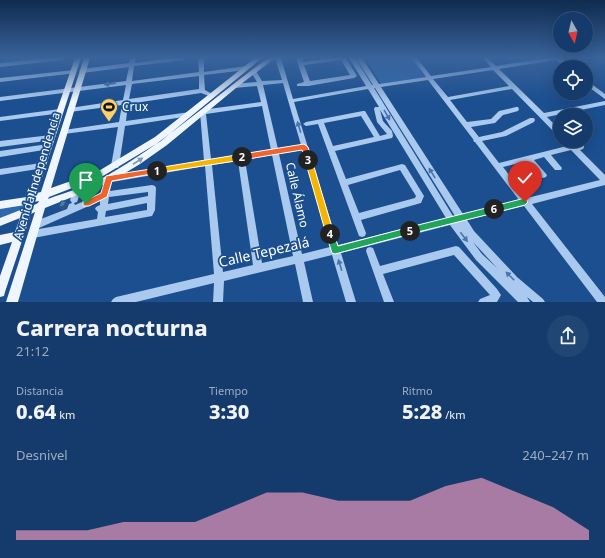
<!DOCTYPE html>
<html lang="es">
<meta charset="utf-8">
<style>
:root{--surface:#143b6b;--page:#214673;--text:#f1f3f6;--muted:#9dadc1;--line:#33557e;--accent:#e797bd}
body{margin:0;font-family:"Noto Sans",sans-serif;background:var(--page);color:var(--text);height:100vh;display:flex;flex-direction:column;font-size:15px;white-space:nowrap}
*{box-sizing:border-box;margin:0}
p{font-size:13px;color:var(--muted)}
.icon{flex:none;width:22px;height:22px;fill:none;stroke:currentColor;stroke-width:2;stroke-linecap:round;stroke-linejoin:round}
.map{position:relative;height:302px;overflow:hidden}
.drawer{display:flex;flex-direction:column;background:var(--surface);flex:1}
.drawer>*{flex:none}
.needle{width:26px;rotate:172deg}
.controls{position:absolute;left:553px;top:12px;display:grid;gap:8px}
.controls a{display:grid;place-items:center;width:40px;height:40px;border-radius:50%;background:var(--surface);box-shadow:0 4px 16px #0002,0 0 0 1px var(--line);font-size:20px}
.pin{position:absolute;display:grid;place-items:center;width:34px;height:34px;color:#fff;margin:-41px -17px;border-radius:50% 50% 50% 0;rotate:-45deg;box-shadow:0 0 4px #0007}
.pin .icon{rotate:45deg}
.km{position:absolute;width:20px;height:20px;margin:-10px;border-radius:50%;background:#222;color:#fff;font-size:11px;line-height:20px;text-align:center}
.round{display:grid;place-items:center;flex:none;width:42px;height:42px;border-radius:21px;background:var(--page)}
.overview{display:flex;align-items:center;justify-content:space-between;height:68px;padding:0 16px}
h1{font-size:22px;font-weight:800;line-height:30px}
.figures{display:grid;grid-template-columns:repeat(3,1fr);gap:6px;height:68px;padding:4px 16px}
.figures div{display:grid;align-content:center}
.figures b{font-size:20px;font-weight:800}
.figures small{font-size:11px;font-weight:400}
.figures p{font-size:11px}
.chart{height:112px;padding:8px 16px}
.chart p{display:flex;justify-content:space-between}
.chart svg{width:100%;height:72px;margin-top:4px;fill:var(--accent);opacity:.7}
.map>svg:first-child{display:block}
.green{fill:#2e69ad}
.lines{fill:none;stroke-linecap:round;stroke-linejoin:round}
.minor{fill:#a9c9ee;fill-rule:evenodd}
.major{fill:#f0f6ff;fill-rule:evenodd}
.shaded-wall{fill:#305480}
.building{fill:#4478b7;stroke:#305480}
.oneway{fill:#4674ac}
.oneway2{fill:#7b9ac1}
.split-1{fill:#f0652b;stroke:#fff}
.split-2{fill:#f5b400;stroke:#fff}
.split-3{fill:#f0652b;stroke:#fff}
.split-4{fill:#f5b400;stroke:#fff}
.split-5{fill:#22a559;stroke:#fff}
.split-6{fill:#22a559;stroke:#fff}
.split-7{fill:#22a559;stroke:#fff}
.labels{text-anchor:middle;stroke-width:3.5;stroke-linejoin:round;paint-order:stroke}
.poi-label{font-size:12px;fill:#fff;stroke:#1b4f8f;text-anchor:start}
.street-label{font-size:12px;fill:#fff;stroke:#1b4f8f}
.near-street-label{font-size:14px;fill:#fff;stroke:#1b4f8f}
</style>
<div class="map">
<svg width="605" height="302" viewBox="0 0 605 302">
<rect width="100%" height="100%" fill="#1b4f8f"/>
<!-- green -->
<path class="green" d="M365 58H412L425 77 381 84Z
M23 203 24 209 0 219V207Z"/>
<g class="lines">
<!-- minor -->
<path class="minor" d="M46 58H65L63 60 0 67V63Z
M130 58H136L135 63 169 58H186L184 60 134 66 132 81 199 72 198 58H204V72L246 66 249 68 246 70 204 75 205 90 214 95 213 96H209L201 93 128 104 126 121 190 112 193 114 190 116 125 126 119 166 118 168H112L111 166 118 127 64 134 61 132 64 130 119 122 122 105 70 112 67 110 70 108 123 100 126 85 0 101V97L126 81 129 67 82 73 79 71 82 69 129 63ZM199 76V89L129 99 132 84Z
M275 58H281L293 99 366 86 349 58H355L372 85H373L356 58H362L379 84 426 77 412 58H417L431 76 491 67 483 58H488L496 66 547 58H561L571 67H565L556 60 499 69 544 113 605 101V105L547 117 560 130V136H558L512 89 450 100 467 122 491 119 499 111 516 107H518L519 109 518 111 503 115 495 123 471 127 479 137 502 132 530 118H534L535 120 534 122 506 136 482 141 499 163 567 146 564 141H571L576 146H577V141H583L584 147 583 149 580 150 605 175V185L532 204 605 297V302H597L524 206 467 220 474 231 517 277 543 299 545 302H533L527 297 530 302H518L476 260 450 225 341 253 356 302H346L332 255 304 262 313 302H303L295 264 224 281 223 302H213L214 283 136 302H111L113 299 116 297 214 274 205 166 112 182 110 191 152 185 155 186 156 188 155 210 152 216 33 238 30 237 29 234 30 231 33 230 97 219 98 212 95 209 96 207 100 205V201L39 228 36 229 33 228 32 225 33 222 67 209 69 204 72 203 70 200 74 189 77 188 80 189 81 191 77 202 74 203 75 205 82 202 85 196 84 194 88 183 91 182 94 183 95 185 90 197 91 198 103 192 106 177 109 176 204 161 200 112 201 110 261 102 257 86 234 88 231 86 234 84 257 82 251 72 254 70 256 71 262 81 282 80ZM493 70 509 86 448 97 433 79ZM428 80 473 139 474 142H475L519 200 463 214 381 87ZM283 83 301 145 278 149 263 85ZM374 88H375L455 216H453ZM368 89 379 107H375L374 109 377 122 387 134 380 136 365 111H363L306 122 303 124 306 126 318 124 359 236 362 237 365 236 366 233 361 220 421 203 424 196 405 165 402 164 346 179 335 151 392 138 393 136 392 131 383 121 380 110 446 218 338 245 294 102ZM262 106 271 150 211 159 206 114ZM361 116 374 137 333 146 324 123ZM302 150 330 247 302 254 279 154ZM571 150 600 180 527 198 503 167 527 161 540 177 543 178 546 177 547 175 534 160 544 157 555 170H561L562 168 551 155ZM272 155 293 256 262 263 245 160ZM238 161 253 265 223 272 212 165ZM400 170 416 196 415 198 359 213 348 185ZM148 192V196L108 204 109 197ZM147 203V210L105 217 106 211ZM473 242 497 268 482 254Z
M296 58H302L303 62 329 58H346L357 76 354 78 308 86H297V84L304 82ZM341 60 350 75 310 81 304 65Z
M74 70 76 71V73L0 82V78Z
M586 80 605 94V99L586 85Z
M60 109H62L63 111 62 113 0 121V117Z
M586 130H590L591 132 590 134 586 135Z
M51 135 54 138 53 140 0 147V141Z
M48 144 50 145 51 147 50 149 0 157V151Z
M41 163 44 164 45 166 44 168 0 175V169Z
M456 246 459 247 497 289 501 295 497 302H478L480 299 490 295 454 255 383 274 394 302H384L366 251 367 248 370 247 373 248 380 266Z"/>
<!-- major -->
<path class="major" d="M75 58H81L37 193 41 192 84 58H90L51 188 97 172 155 137 255 58H262L161 141 103 176 49 197 48 199C67 192 91 185 108 175 165 143 214 97 268 58H275L236 88 167 145 140 164 112 181 45 208 18 302H6L35 212 31 214 5 292 4 296 0 297V276L12 242 0 245V235L15 232 20 218 0 226V218L23 209 25 205 0 209V201L27 197ZM39 201 38 203 34 205V202Z"/>
</g>
<!-- shaded-wall -->
<path class="shaded-wall" d="M66 201 68 203 66 208 61 210 59 207Z"/>
<!-- building -->
<path class="building" d="M61 201H66L64 206 59 207Z"/>
<!-- one-way arrows -->
<defs><path id="oneway-solid" d="M-6-.8H1V-3.2L6.5 0L1 3.2V.8H-6Z"/></defs>
<g class="oneway">
<use href="#oneway-solid" transform="translate(110 84) rotate(173)"/>
<use href="#oneway-solid" transform="translate(387 115) rotate(60)"/>
<use href="#oneway-solid" transform="translate(299 127) rotate(-107)"/>
<use href="#oneway-solid" transform="translate(432 173) rotate(-122)"/>
<use href="#oneway-solid" transform="translate(464 237) rotate(53)"/>
<use href="#oneway-solid" transform="translate(340 265) rotate(-107)"/>
<use href="#oneway-solid" transform="translate(510 276) rotate(-135)"/>
</g>
<use class="oneway2" href="#oneway-solid" transform="translate(138 161) rotate(-33)"/>
<!-- sky -->
<linearGradient id="sky" x2="0" y2="1"><stop stop-color="#0f2b4f"/><stop offset="0.57" stop-color="#39639b"/><stop offset="1" stop-color="#39639b" stop-opacity="0"/></linearGradient>
<rect width="605" height="101" fill="url(#sky)"/>
<!-- split-1 -->
<path class="split-1" d="M157 168 161 171 157 173 112 181 107 197 89 206H83V202L101 193 106 176Z"/>
<!-- split-2 -->
<path class="split-2" d="M242 154 245 157 242 160 157 173 154 171 157 168Z"/>
<!-- split-3 -->
<path class="split-3" d="M304 144 308 147 312 160 308 162 305 160 302 150 242 160 238 157 242 154Z"/>
<!-- split-4 -->
<path class="split-4" d="M308 157 312 160 334 234 330 237 326 234 305 160Z"/>
<!-- split-5 -->
<path class="split-5" d="M410 227 414 231 410 234 335 254 332 253 326 234 330 230 333 231 338 246Z"/>
<!-- split-6 -->
<path class="split-6" d="M494 206 498 209 494 213 410 234 406 231 410 227Z"/>
<!-- split-7 -->
<path class="split-7" d="M525 198 528 202 525 205 494 213 490 209 494 206Z"/>
<!-- icons -->
<defs>
<g id="stadium-pin" transform="scale(0.9)"><path d="M0 17L-7.5 6A9.5 9.5 0 1 1 7.5 6Z" fill="#ffd166" stroke="#1b4f8f"/><path d="M0-5a6.5 5 0 1 0 0 10a6.5 5 0 1 0 0-10ZM-3.5-1.8h7v3.6h-7Z" fill="#111"/></g>
</defs>
<g fill-rule="evenodd">
<use href="#stadium-pin" x="109" y="107"/>
</g>
<g class="labels">
<!-- poi labels -->
<g class="poi-label">
<text x="122" y="111">Crux</text>
</g>
<!-- street labels -->
<g class="street-label">
<text transform="translate(37 176) rotate(-73)" y="4">Avenida Independencia</text>
<text transform="translate(297 195) rotate(77)" y="4">Calle Álamo</text>
</g>
<!-- near-street labels -->
<g class="near-street-label">
<text transform="translate(264 252) rotate(-13)" y="5">Calle Tepezalá</text>
</g>
</g>
</svg>
<div class="controls">
<a><svg class="needle" viewBox="-14 -14 28 28"><path d="M0-13l5 13h-10z" fill="#e53935"/><path d="M0 13l5-13h-10z" fill="#9dadc1"/></svg></a>
<a><svg class="icon" aria-label="locate" viewBox="0 0 24 24"><circle cx="12" cy="12" r="6"/><path d="M12 2v4M12 18v4M2 12h4M18 12h4"/></svg></a>
<a><svg class="icon" aria-label="layers" viewBox="0 0 24 24"><path d="M12 4l9 5-9 5-9-5zM3 14l9 5 9-5"/></svg></a>
</div>
<div class="pin" style="left:86px;top:204px;background:#1e9e55"><svg class="icon" aria-label="arrive" viewBox="0 0 24 24"><path d="M6 21V4h12l-3 4 3 4H6"/></svg></div>
<div class="pin" style="left:525px;top:202px;background:#d93025"><svg class="icon" aria-label="check" viewBox="0 0 24 24"><path d="M5 12l5 5 9-10"/></svg></div>
<b class="km" style="left:157px;top:171px">1</b>
<b class="km" style="left:242px;top:157px">2</b>
<b class="km" style="left:308px;top:160px">3</b>
<b class="km" style="left:330px;top:234px">4</b>
<b class="km" style="left:410px;top:231px">5</b>
<b class="km" style="left:494px;top:209px">6</b>
</div>
<section class="drawer">
<div class="overview"><div><h1>Carrera nocturna</h1><p>21:12</p></div><a class="round"><svg class="icon" aria-label="share" viewBox="0 0 24 24"><path d="M12 15V3M7 8l5-5 5 5M5 13v7h14v-7"/></svg></a></div>
<div class="figures">
<div><p>Distancia</p><b>0.64<small> km</small></b></div>
<div><p>Tiempo</p><b>3:30</b></div>
<div><p>Ritmo</p><b>5:28<small> /km</small></b></div>
</div>
<div class="chart"><p><span>Desnivel</span>240–247 m</p>
<svg viewBox="0 0 160 44" preserveAspectRatio="none"><path d="M0 44V38L10 38L20 38L30 33L40 33L50 33L60 24L70 15L80 15L90 20L100 20L110 20L120 11L130 6L140 15L150 24L160 38V44z"/></svg>
</div>
</section>
